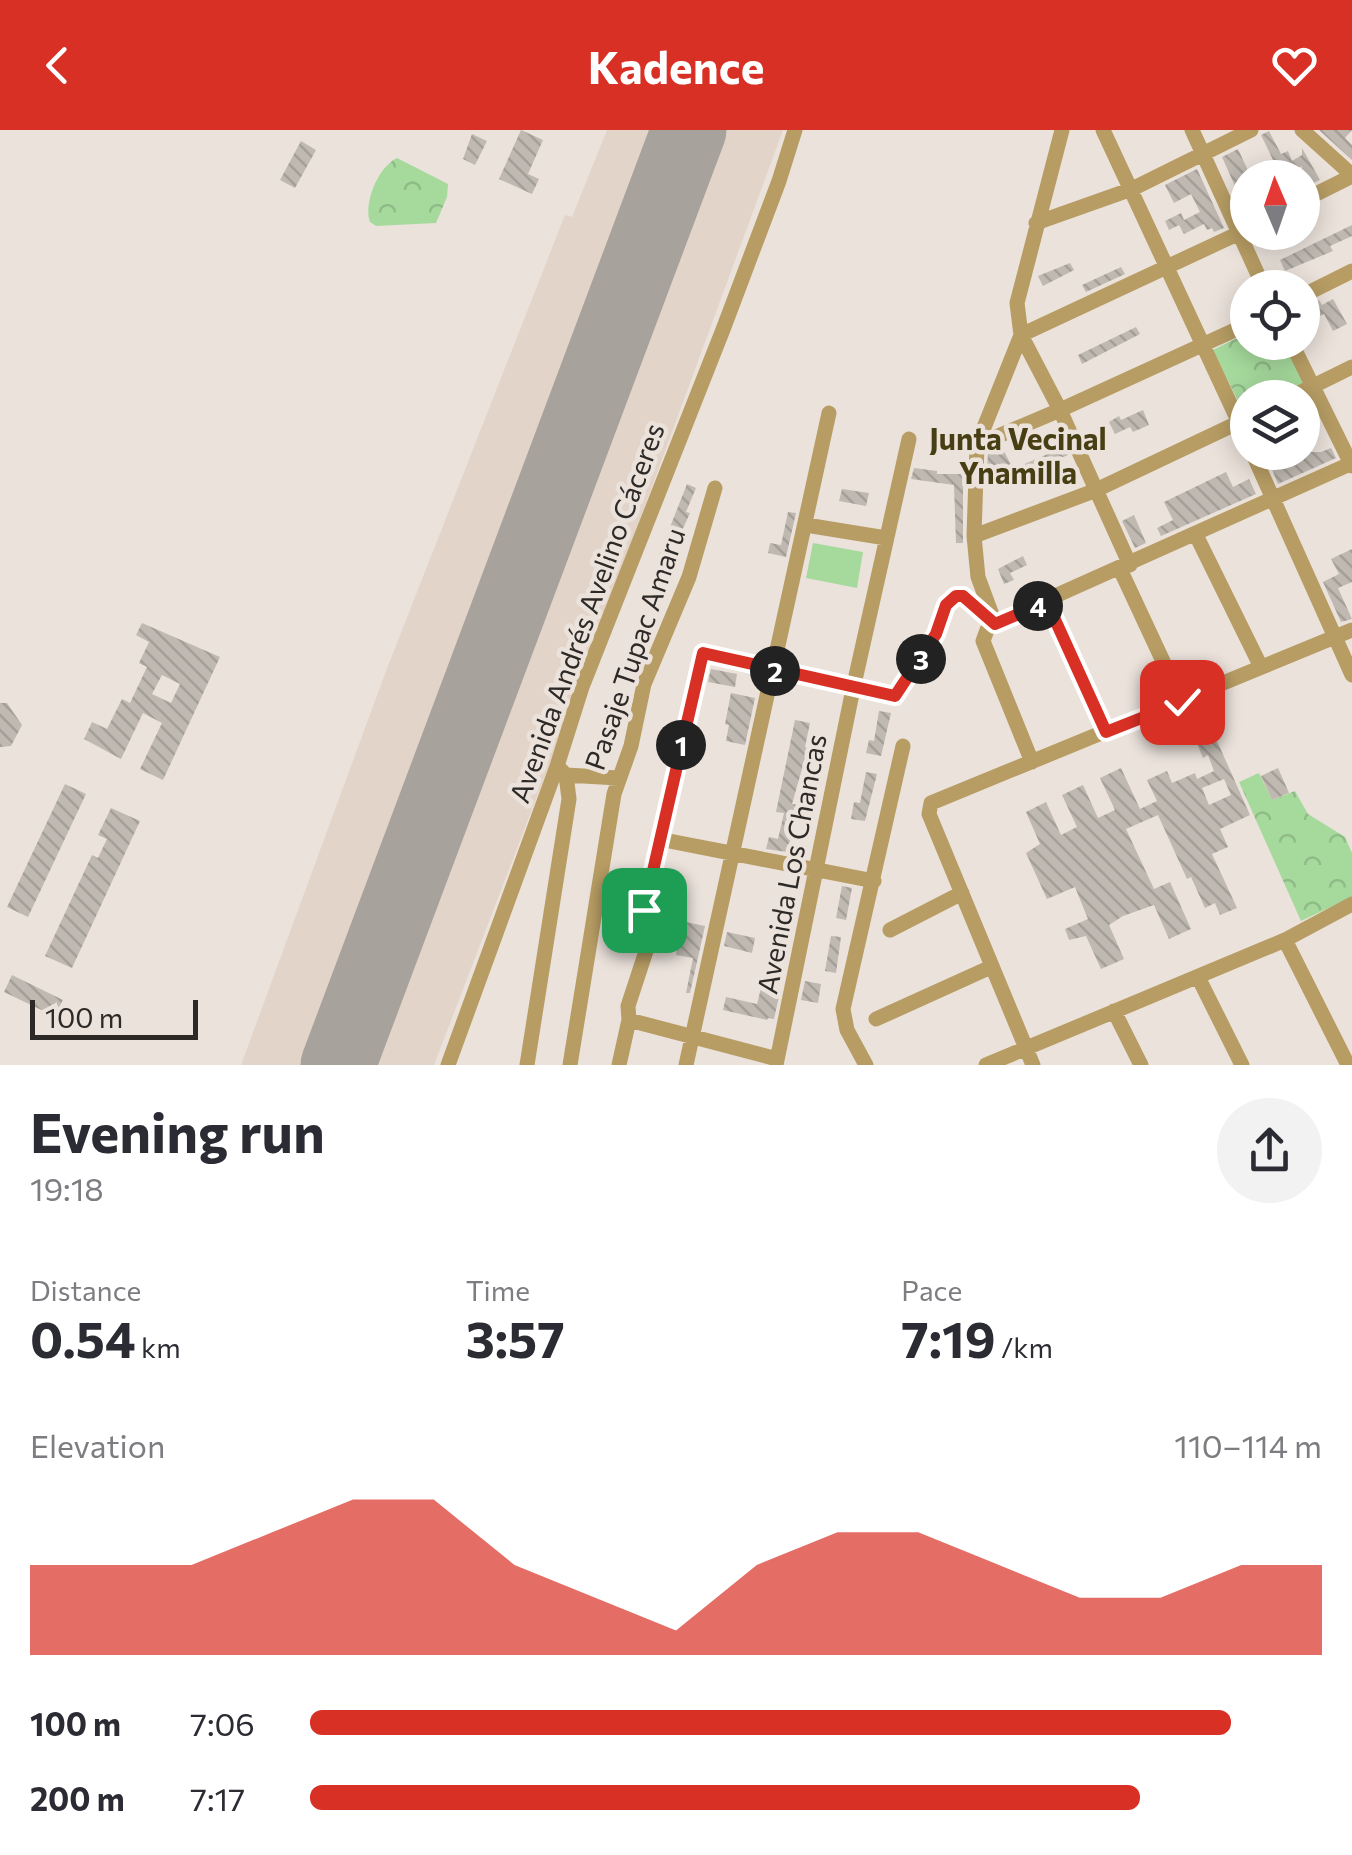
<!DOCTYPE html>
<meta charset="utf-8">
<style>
:root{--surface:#fff;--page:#f2f2f3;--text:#2b2b33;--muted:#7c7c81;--accent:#d93025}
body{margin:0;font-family:Commissioner,sans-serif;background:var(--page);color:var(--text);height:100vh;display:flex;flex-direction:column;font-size:38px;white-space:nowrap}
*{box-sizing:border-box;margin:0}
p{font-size:32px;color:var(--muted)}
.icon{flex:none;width:55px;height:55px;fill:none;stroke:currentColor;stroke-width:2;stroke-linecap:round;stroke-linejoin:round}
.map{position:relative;height:935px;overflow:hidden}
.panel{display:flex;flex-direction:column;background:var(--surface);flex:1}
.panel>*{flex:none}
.needle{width:65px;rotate:358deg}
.buttons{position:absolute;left:1230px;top:30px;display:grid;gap:20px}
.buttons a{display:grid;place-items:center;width:90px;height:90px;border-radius:50%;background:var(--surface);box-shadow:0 5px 25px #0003;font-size:50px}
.scale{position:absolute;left:30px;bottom:25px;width:168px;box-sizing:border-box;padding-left:10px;border:5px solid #2d2927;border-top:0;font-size:28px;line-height:35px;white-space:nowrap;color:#2d2927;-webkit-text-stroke:8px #ebe2db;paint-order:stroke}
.pin{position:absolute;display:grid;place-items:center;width:85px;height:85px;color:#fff;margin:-42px;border-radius:20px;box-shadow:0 5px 15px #0006}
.km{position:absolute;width:50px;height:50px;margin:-25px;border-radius:50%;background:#222;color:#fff;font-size:28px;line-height:50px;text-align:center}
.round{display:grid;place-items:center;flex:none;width:105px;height:105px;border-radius:52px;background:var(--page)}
.headline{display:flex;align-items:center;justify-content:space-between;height:170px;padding:0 30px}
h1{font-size:55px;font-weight:700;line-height:75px}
.figures{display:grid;grid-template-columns:repeat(3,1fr);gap:15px;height:170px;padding:10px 30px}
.figures div{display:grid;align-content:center}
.figures b{font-size:50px;font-weight:700}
.figures small{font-size:28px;font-weight:400}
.figures p{font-size:28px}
.chart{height:280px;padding:20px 30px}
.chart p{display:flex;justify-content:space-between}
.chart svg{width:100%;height:180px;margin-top:10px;fill:var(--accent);opacity:.7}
ul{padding:0 30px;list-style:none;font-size:32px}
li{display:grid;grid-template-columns:160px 120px 1fr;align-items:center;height:75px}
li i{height:25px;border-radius:12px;background:var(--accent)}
header{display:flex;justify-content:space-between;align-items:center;height:130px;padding:0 30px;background:var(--accent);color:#fff;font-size:45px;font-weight:700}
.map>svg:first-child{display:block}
.built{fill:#e3d4c9}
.green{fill:#a6da9d}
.park{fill:url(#park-crowns)}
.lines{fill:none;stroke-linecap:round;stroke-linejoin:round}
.runway{stroke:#a8a29c;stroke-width:75}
.building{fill:url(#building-back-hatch);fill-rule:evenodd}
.minor{stroke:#b79d64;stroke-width:15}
.route-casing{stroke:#fff;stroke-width:20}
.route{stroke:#d93025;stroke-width:12}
.labels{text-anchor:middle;stroke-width:9;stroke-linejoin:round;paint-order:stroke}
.street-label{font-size:28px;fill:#2d2927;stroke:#ebe2db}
.neighbourhood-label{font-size:30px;font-weight:bold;fill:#483e14;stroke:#ebe2db}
</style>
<header><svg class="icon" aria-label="back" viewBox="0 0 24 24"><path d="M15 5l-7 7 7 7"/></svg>Kadence<svg class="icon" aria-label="heart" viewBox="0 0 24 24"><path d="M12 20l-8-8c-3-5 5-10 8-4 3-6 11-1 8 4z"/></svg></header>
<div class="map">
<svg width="1352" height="935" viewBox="0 0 1352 935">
<defs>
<pattern id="park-crowns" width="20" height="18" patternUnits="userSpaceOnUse" patternTransform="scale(2.5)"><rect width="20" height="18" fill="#a6da9d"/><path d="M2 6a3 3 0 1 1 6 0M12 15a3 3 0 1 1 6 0" fill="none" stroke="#8fbb87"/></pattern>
<pattern id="building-back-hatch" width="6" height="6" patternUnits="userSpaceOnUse" patternTransform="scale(2.5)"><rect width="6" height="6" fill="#bfb9b1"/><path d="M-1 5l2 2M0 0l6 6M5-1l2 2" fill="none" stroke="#a49f98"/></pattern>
</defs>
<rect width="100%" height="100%" fill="#ebe2db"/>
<!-- built -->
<path class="built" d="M607 0H783L564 596 434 935H241L386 541 565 85 572 87Z"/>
<!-- green -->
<path class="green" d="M813 413 863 422 857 458 806 448Z"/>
<!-- park -->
<path class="park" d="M397 28 448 54 447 67 436 93 376 96 370 92C363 73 379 36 397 28Z
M1247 203 1248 212 1288 213 1308 253 1277 267 1248 268 1247 282 1244 283 1213 220Z
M1259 643 1272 670 1295 661 1308 684 1345 707 1352 723V767L1301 791 1239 652Z"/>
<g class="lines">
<!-- runway -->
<path class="runway" d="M338 935 689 0"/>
</g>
<!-- building -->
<path class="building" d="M521 0 543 10 528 44 539 49 532 64 499 49Z
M1319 0H1352L1345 8 1352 15V30Z
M1269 1 1281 24 1288 21 1292 31 1302 25V18L1320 50 1302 58V36L1289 44 1285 38 1269 44 1265 36 1274 32 1261 5Z
M472 4 487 11 475 35 463 29Z
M301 11 316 20 295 58 280 50Z
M1238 19 1251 47 1235 56 1222 27Z
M1197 39 1224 98 1214 102 1212 98 1207 100 1204 94 1184 104 1179 95 1169 100 1165 91 1181 83 1184 90 1200 82 1191 64 1174 73 1165 55Z
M1352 95V106L1330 116 1333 121 1285 141 1280 130Z
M1070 133 1074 140 1043 156 1038 146Z
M1121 137 1125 144 1086 162 1082 155Z
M1333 169 1347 194 1333 201 1324 184 1316 188 1309 175 1319 170 1322 175Z
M1136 197 1140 204 1082 234 1078 225Z
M1143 280 1149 295 1133 302 1130 297 1115 304 1109 292 1119 286 1121 290Z
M1002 317 1013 339 1064 317 1068 325 1006 351 1002 341 991 346 987 339 988 323Z
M1331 318 1336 328 1278 354 1265 322H1321Z
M914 338 937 341V344H963V413H956L954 355 911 349Z
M1226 342 1233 357 1249 349 1256 364 1161 406 1157 398 1173 390 1164 372Z
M687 354 696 358 686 382 690 383 669 429 659 425Z
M842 359 869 363 866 376 839 371Z
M788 382 796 383 786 427 768 423 770 413 781 415Z
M1134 385 1146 413 1135 418 1122 391Z
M1352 419V452L1338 458 1352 489 1341 492 1323 452 1339 444 1331 429Z
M1023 426 1027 435 1010 443 1014 450 1004 454 998 439Z
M142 493 220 527 163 650 140 639 162 593 143 583 121 629 84 609 92 592 107 599 122 569 130 573 147 537 139 533 149 512 136 505ZM162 545 180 554 171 573 152 564Z
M711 539 737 544 735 557 708 552Z
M731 563 755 568 745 615 726 611 729 595 725 594Z
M0 573H7L22 595 11 616 0 617Z
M879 581 891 583 881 626 866 623 869 610 874 611Z
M795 590 810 593 805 617 808 618 792 674 799 675 787 722 766 719 769 707 778 709 784 683 776 682Z
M1205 607 1208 615 1217 611 1250 685 1220 699 1228 717 1212 724 1237 778 1220 785 1215 773 1205 778 1191 747 1187 749 1158 685 1126 699 1154 759 1170 752 1191 799 1169 809 1154 775 1123 786 1109 795 1124 829 1101 839 1086 806 1069 810 1065 799 1088 789 1075 757 1047 769 1026 723 1040 714 1026 682 1046 672 1061 705 1077 697 1062 665 1083 655 1098 688 1115 680 1100 648 1121 638 1140 679 1157 671 1147 650 1167 641 1172 653 1195 643 1197 649 1214 641 1208 625 1203 628 1196 611ZM1224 649 1231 665 1209 675 1202 658Z
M1278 638 1289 663 1272 670 1261 646Z
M866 642 877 644 865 691 851 689 854 672 860 673Z
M65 654 86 664 28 787 7 777Z
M111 678 140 691 72 838 45 826 92 725 98 728 107 709 98 705Z
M842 756 852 758 846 790 836 788Z
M681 791 705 796 690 863H686L693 828 676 825Z
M727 802 755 808 752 823 724 816Z
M831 806 841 807 836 843 825 841Z
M12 845 63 870 54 886 4 862Z
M805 851 821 854 818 873 801 870Z
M761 858 780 862 774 889 768 888 767 890 723 880 726 867 757 874Z"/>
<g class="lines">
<!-- minor -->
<path class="minor" d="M1103 0 1248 312
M1192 0 1264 158
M1302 0 1352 45
M1302 71 1352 46
M1036 93 1132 59 1251 0
M1302 166 1352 141
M1291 212 1352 336
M1289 268 1352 237
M977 315 1060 280 1248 194
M1252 322 1352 545
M806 395 886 408
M1196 405 1260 535
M974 406 1094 361 1248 288
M1130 435 1060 280 1021 205 1248 99
M1120 439 1182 572
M1047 471 1107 602
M995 493 978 447 974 406 977 315 1021 205 1017 173 1062 0
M1032 632 983 511 987 500 995 493 1352 333
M566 645 618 648
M659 709 874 751
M890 800 962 763
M1285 810 1348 935
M1198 847 1242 935
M1114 881 1141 935
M876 889 991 837
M629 890 628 876 648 815 644 780 703 523 895 566 936 503 946 475 955 465 963 467 995 493
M448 935 557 636 582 557 724 197 779 51 795 0
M527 935 569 669 566 645 557 636
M570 935 614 664 631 616 644 554 689 447 715 358
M619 935 629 890 777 929
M686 935 829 283
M776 935 853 559 909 309
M866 935 847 900 843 879 903 616
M986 935 1285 810 1352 774
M1033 935 929 684 931 673 1352 500"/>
</g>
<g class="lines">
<!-- route casing -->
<g class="route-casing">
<path id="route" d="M644 780 703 523 895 566 936 504 946 475 956 466H963L995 494 1047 472 1106 602 1182 572"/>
</g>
<!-- route -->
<use href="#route" class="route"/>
</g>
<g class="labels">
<!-- street labels -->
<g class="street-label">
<text transform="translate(587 483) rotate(-70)" y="10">Avenida Andrés Avelino Cáceres</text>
<text transform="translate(635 519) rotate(-71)" y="10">Pasaje Tupac Amaru</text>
<text transform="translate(792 734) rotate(-79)" y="10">Avenida Los Chancas</text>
</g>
<!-- neighbourhood labels -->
<g class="neighbourhood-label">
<text x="1018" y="320">Junta Vecinal<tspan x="1018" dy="34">Ynamilla</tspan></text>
</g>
</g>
</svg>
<div class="buttons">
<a><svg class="needle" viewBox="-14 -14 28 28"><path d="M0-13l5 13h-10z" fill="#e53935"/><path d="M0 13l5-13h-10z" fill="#7c7c81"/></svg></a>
<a><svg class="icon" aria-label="locate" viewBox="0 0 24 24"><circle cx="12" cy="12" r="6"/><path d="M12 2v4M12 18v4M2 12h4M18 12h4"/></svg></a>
<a><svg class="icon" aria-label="layers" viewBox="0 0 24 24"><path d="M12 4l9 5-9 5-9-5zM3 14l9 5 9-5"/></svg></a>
</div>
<div class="scale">100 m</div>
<div class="pin" style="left:644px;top:780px;background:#1e9e55"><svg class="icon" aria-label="arrive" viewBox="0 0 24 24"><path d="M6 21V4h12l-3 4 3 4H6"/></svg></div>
<div class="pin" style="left:1182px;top:572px;background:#d93025"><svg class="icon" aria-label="check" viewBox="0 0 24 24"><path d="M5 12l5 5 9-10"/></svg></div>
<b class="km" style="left:681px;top:615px">1</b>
<b class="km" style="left:775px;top:541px">2</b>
<b class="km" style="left:921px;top:529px">3</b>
<b class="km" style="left:1038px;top:476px">4</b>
</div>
<section class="panel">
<div class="headline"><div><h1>Evening run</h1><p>19:18</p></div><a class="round"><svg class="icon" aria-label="share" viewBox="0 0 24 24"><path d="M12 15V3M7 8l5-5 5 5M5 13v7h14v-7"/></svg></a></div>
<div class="figures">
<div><p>Distance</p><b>0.54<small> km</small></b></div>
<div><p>Time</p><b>3:57</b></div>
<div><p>Pace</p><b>7:19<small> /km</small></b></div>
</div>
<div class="chart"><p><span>Elevation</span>110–114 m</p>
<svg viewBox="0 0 160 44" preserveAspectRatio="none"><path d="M0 44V22L10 22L20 22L30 14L40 6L50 6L60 22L70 30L80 38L90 22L100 14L110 14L120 22L130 30L140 30L150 22L160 22V44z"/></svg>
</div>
<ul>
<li><b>100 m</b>7:06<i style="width:91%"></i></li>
<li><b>200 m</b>7:17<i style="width:82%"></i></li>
</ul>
</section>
